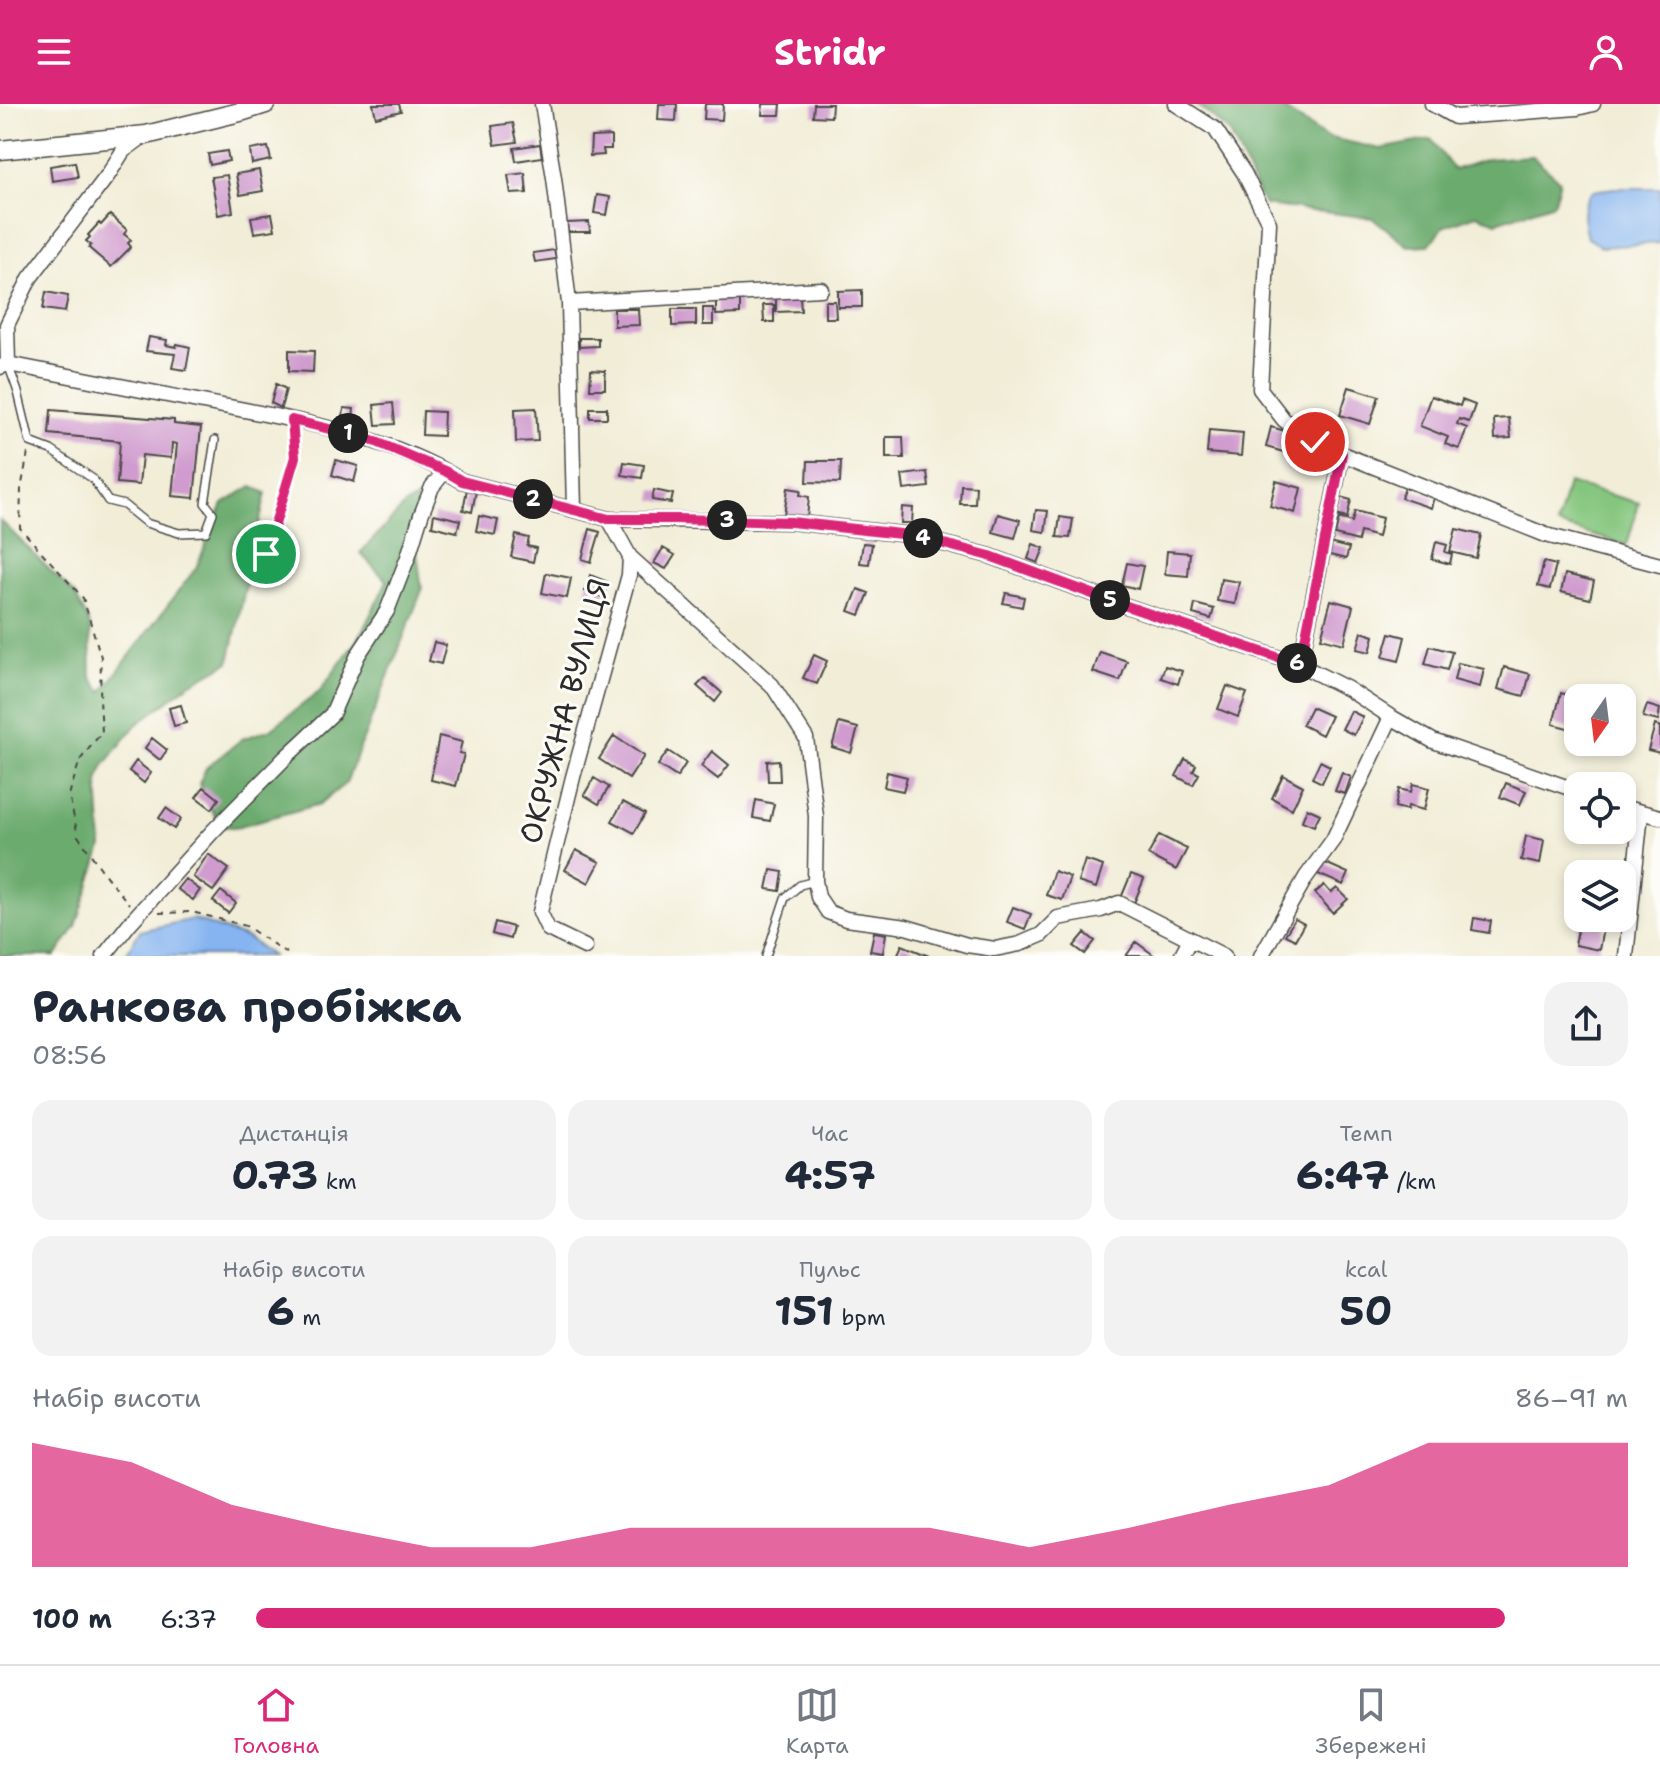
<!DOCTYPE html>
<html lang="uk">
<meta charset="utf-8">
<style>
:root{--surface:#fff;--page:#f2f2f3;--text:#1f2937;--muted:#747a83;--line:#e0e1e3;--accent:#db2777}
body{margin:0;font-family:"Shantell Sans",sans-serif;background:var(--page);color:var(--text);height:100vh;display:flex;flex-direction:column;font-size:30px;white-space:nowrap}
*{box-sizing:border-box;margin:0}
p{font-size:26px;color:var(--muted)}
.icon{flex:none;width:44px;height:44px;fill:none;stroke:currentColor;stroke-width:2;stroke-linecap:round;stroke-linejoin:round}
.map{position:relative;height:852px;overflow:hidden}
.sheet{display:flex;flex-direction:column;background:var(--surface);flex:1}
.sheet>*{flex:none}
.needle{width:52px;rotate:194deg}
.controls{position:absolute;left:1564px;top:580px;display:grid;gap:16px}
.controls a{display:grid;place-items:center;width:72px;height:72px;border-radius:16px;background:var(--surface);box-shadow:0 4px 12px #0003;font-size:40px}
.pin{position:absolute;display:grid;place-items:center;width:68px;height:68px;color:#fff;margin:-34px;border:4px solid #fff;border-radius:50%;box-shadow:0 2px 8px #0007}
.km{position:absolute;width:40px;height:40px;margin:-20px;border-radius:50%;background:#222;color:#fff;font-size:22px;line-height:40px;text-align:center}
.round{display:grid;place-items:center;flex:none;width:84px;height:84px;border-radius:24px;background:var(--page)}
.summary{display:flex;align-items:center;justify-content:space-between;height:136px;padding:0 32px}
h1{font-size:44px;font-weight:700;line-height:60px}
.figures{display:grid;grid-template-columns:repeat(3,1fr);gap:12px;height:136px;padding:8px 32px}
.figures div{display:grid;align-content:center;border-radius:20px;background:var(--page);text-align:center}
.figures b{font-size:40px;font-weight:700}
.figures small{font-size:22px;font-weight:400}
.figures p{font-size:22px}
.chart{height:224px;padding:16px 32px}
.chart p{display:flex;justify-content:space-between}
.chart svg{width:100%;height:144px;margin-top:8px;fill:var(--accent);opacity:.7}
ul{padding:0 32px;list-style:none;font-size:26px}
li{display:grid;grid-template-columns:128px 96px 1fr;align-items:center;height:60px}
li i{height:20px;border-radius:10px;background:var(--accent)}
header{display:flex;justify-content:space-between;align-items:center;height:104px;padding:0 32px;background:var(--accent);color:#fff;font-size:36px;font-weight:700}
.tab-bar{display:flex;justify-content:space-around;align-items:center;height:112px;border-top:2px solid var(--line);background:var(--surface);font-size:22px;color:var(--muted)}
.tab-bar a{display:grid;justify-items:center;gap:4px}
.tab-bar .active{color:var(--accent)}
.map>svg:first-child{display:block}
.green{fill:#85c67f;stroke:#587855;stroke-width:2}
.forest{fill:#6cab6e;stroke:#4c6b4c;stroke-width:2}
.water{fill:#85b4f0;stroke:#58708e;stroke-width:2}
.building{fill:#d09ccf}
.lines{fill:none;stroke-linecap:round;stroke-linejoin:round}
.service-casing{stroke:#494845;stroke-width:10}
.minor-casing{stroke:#494845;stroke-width:17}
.tertiary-casing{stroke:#494845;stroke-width:21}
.path{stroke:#494845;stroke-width:2;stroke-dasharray:6 6;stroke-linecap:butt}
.service{stroke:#fff;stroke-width:7}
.minor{stroke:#fff;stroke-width:14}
.tertiary{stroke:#fff;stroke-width:18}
.route-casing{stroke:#fff;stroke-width:16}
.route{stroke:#db2777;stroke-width:10}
.labels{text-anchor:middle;stroke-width:6;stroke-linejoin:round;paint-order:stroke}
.street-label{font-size:30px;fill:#2b2b2b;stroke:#fdfcf7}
</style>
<header><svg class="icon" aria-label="menu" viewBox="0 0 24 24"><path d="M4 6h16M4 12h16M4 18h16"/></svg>Stridr<svg class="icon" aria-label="person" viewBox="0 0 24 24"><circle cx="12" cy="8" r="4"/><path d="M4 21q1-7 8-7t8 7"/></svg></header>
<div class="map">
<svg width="1660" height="852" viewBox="0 0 1660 852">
<rect width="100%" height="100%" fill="#fdfcf7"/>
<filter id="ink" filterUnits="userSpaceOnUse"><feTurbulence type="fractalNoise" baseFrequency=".0125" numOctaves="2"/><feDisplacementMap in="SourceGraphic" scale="16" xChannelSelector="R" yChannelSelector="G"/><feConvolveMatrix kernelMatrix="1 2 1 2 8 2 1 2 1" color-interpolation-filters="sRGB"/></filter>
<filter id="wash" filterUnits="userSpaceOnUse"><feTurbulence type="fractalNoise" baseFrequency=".006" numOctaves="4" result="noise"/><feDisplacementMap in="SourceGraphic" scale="32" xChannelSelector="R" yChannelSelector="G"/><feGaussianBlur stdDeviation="1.8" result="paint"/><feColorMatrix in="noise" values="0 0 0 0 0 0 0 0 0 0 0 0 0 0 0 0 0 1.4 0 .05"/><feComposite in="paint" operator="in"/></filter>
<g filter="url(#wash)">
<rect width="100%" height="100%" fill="#f1edd7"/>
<!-- green -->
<path class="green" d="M1568 379 1639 399 1627 441 1557 421Z"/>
<!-- forest -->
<path class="forest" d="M1196 0H1276L1326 33 1381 45 1431 35 1454 66 1487 55 1532 52 1560 76 1554 99 1497 118 1476 111 1443 123 1429 141 1408 142 1373 114 1264 101 1230 29Z
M252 382 266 389 229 558 190 580 136 621 103 663 98 678 102 743 76 822 56 852H0V416L75 491 90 521 91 573 102 588 196 464 223 400Z
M418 394 414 425 422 486 346 679 320 700 236 723H222L213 709 199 680 206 664 242 635 271 625 320 587 361 530 387 477 360 449 405 401Z"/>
<!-- water -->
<path class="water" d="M1614 84H1660V139L1602 143 1587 134C1582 114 1580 103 1592 87Z
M193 815 249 835 272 852H125L140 827Z"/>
<g id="blocks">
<!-- building -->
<path class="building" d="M373 0H399L401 7 376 13Z
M659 0H677L676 17 658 16Z
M705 0H723L722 16 704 15Z
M763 0H781L780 11H762Z
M814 0H832L831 13 813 12Z
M513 19 517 38 495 41 492 22Z
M611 32V45H603L604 51 590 52 591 33Z
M540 40 542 53 516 57 514 44Z
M268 43 271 56 252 60 250 46Z
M227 47 229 57 210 61 208 50Z
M75 58 78 73 52 77 50 62Z
M259 66 263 87 240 91 236 70Z
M525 69 527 89 511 90 508 71Z
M227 71 233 108 218 111 211 73Z
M597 91 610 93 607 111 594 109Z
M272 110 275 126 254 129 251 113Z
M110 111 127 126 124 130 131 136 128 139 131 143 111 163 89 144 91 141 86 137 90 133 88 131 99 119 101 121Z
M589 118 590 128H568L567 119Z
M554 146 556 155 535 158 533 149Z
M862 186V203H838V187Z
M46 188 68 192 65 208 43 205Z
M776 191H800L801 207 776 208Z
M740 193V210L716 211V194Z
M825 197H835L836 214H825Z
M763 201H774V218H764Z
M703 204H713V221H703Z
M614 205H638L639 221 614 222Z
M672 205H696V221L672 222Z
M149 233 167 236 166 241 176 243 177 240 190 243 186 266 172 264 175 250 146 247Z
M579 234H598V242L579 243Z
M289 246 314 247 313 268 289 267Z
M591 266 605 267V285H590Z
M276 280 286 285 281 304 271 299Z
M1349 283 1379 292 1370 320 1340 311Z
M1431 292 1460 302 1462 296 1475 301 1469 318 1459 315 1457 320 1467 324 1459 345 1445 340 1448 333 1420 322Z
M393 299 395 320 376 321 374 301Z
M344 304 354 305 352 324 342 323Z
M536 304 538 337 516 338 515 305Z
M590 304H607V314H590Z
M51 306 174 316V320L201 323 194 394 172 392 177 340 172 339 171 354 142 351 139 381 117 379 120 337 49 330Z
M423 307 444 308 443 332 422 331Z
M1509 314 1511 334 1495 335 1494 315Z
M1271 323 1299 331 1294 351 1266 343Z
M1209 326 1243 329 1241 352 1207 349Z
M886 333H903L904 354H886Z
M336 356 358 362 354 378 332 371Z
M808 357H841L840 379 807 378Z
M624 358 644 361 642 374 622 371Z
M927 368 929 383 904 386 902 371Z
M1276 377 1301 384 1295 409 1270 402Z
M961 381 976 382 975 400H960Z
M1405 383 1434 393 1431 404 1401 394Z
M788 384 801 386 800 391 809 393 807 414 784 411Z
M467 385 476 387 472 408 463 406Z
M654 386 673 390 671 399 652 396Z
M1340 393 1351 396 1347 414 1336 411Z
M902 403 913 404 912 419H901Z
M1036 406 1048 407 1045 428 1033 426Z
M1355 407 1382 414 1378 433 1360 428 1358 437 1335 431 1339 414 1352 418Z
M434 410 460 416 457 428 432 422Z
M998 410 1020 416 1015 434 993 428Z
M479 412 498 416 495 431 476 427Z
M1060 413 1073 415 1070 434 1057 433Z
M590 425 600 428 591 458 582 455Z
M1456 425 1481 431 1476 454 1450 448Z
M516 431 529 434 527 442 536 444 533 458 511 453Z
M1436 438 1447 441 1445 448 1452 450 1450 460 1432 455Z
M863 439 872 440 869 460 860 459Z
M1329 439 1349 444 1346 455 1326 450Z
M1033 440 1044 444 1038 459 1028 455Z
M663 444 675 451 666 465 654 459Z
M1167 447 1190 449 1188 472 1165 470Z
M1544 458 1556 461 1550 485 1538 482Z
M1127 459 1143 462 1138 485 1122 481Z
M546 469 571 474 567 494 542 489Z
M1565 470 1594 477 1590 495 1561 488Z
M590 471 608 478 603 493 585 487Z
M1221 475 1239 478 1235 500 1217 497Z
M858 485 869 489 860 511 849 507Z
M1006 489 1024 493 1022 503 1003 499Z
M1331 496 1353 502 1344 540 1321 534Z
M1195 500 1214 505 1211 515 1193 510Z
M1362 528 1374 532 1370 548 1357 545Z
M1390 529 1405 533 1399 557 1383 553Z
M434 538 446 541 441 560 429 557Z
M1430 542 1452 548 1447 566 1425 560Z
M1100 548 1127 557 1120 577 1093 568Z
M814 551 827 557 817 580 803 574Z
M1458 559 1484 565 1480 583 1454 576Z
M1165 562 1182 567 1178 580 1161 574Z
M1504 563 1530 570 1524 592 1498 585Z
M705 574 722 589 715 598 697 582Z
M1227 582 1247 589 1238 613 1218 605Z
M1561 589 1578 594V627L1553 620Z
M181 601 186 619 174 622 169 604Z
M1647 601 1660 605 1658 617 1643 613Z
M1311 603 1331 612 1322 631 1302 621Z
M1351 607 1363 613 1354 631 1342 625Z
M839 619 858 624 851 649 832 643Z
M1655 621 1660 623V649L1648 646Z
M439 632 462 638 459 649 464 650 456 682 431 676Z
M614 632 644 652 629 675 599 655Z
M152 634 167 646 160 656 145 644Z
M668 647 686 659 677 673 658 661Z
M712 647 729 661 718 675 701 662Z
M1185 655 1196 661 1193 667 1199 670 1193 681 1176 672Z
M779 656 780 677H768L767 657Z
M136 657 151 669 144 679 129 667Z
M1320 657 1330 662 1322 679 1312 674Z
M887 668 907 673 903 687 884 683Z
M1342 669 1351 673 1345 690 1335 687Z
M1283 671 1303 682 1292 705 1272 694Z
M594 674 609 683 599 700 584 691Z
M1506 679 1526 687 1520 701 1500 693Z
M1413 680 1429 684 1424 706 1408 702 1407 706 1395 703 1399 685 1411 688Z
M204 683 219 695 212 705 196 693Z
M756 696 774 700 770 717 753 714Z
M623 698 645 710 634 729 612 717Z
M166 704 181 715 174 725 159 714Z
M1307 704 1320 710 1314 722 1302 717Z
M1159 731 1187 745 1176 766 1148 751Z
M1526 732 1544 736 1540 760 1521 756Z
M576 746 600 758 589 779 565 766Z
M208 750 229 765 213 787 193 773Z
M1085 756 1103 762 1096 784 1078 778Z
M1323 758 1348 769 1343 781 1318 770Z
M771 766 783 768 780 787 767 785Z
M1054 767 1070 773 1062 796 1046 791Z
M1131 770 1144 775 1134 799 1121 794Z
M185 775 200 786 193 796 177 785Z
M1324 781 1331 789 1337 784 1348 795 1333 809 1315 789Z
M221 787 236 799 228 809 213 797Z
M1013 803 1031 810 1025 825 1007 818Z
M1474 814 1491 817 1489 829 1472 826Z
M1580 814 1604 819 1599 846 1575 841Z
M1295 815 1304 820 1295 836 1285 831Z
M495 818 513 823 510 835 492 830Z
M874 828 886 830 883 849 870 847Z
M1085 829 1095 837 1085 850 1074 842Z
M1136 838 1155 852H1126Z
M902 841 929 852H897Z"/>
</g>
</g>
<g filter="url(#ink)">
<use href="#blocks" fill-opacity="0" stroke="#494845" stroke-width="2"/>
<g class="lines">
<!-- service casing -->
<g class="service-casing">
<path id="service" d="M8 260 18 288 30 338 51 346 93 375 108 397 124 401 146 419 179 429 206 428 213 409 205 399 215 336
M266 450 295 353 292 316
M766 852 785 794 800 781 815 777"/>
</g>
<!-- minor casing -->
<g class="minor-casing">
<path id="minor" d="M542 0 554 74 569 199 574 405
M1176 0 1215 25 1244 69 1269 119 1260 285 1284 316 1315 338 1342 350
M1432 0 1455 13 1513 9 1577 4 1593 0
M569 199 821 185
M8 260 7 221 30 174 108 71 123 47 145 31
M0 263 8 260C78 274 148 288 218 301 302 317 389 332 462 377L609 415 791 418 910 431 990 452 1106 495 1300 561 1348 585 1391 613 1433 637 1578 687
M609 415 630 453
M1300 561 1342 350 1546 431 1660 461
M1622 703 1660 713
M585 843 548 825 540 808 573 673 629 471 630 453 772 581 806 634 816 712 815 777 818 793 828 808 846 815 906 823 967 841 995 845 1020 840 1041 831 1058 814 1101 806 1119 799 1224 852
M104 852 130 819 213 727 286 653 332 610 358 551 387 507 408 453 421 411 432 383 445 367
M1181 852 1190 835
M1261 852 1306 773 1333 736 1391 613
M1626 852 1641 709"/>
</g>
<!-- tertiary casing -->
<g class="tertiary-casing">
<path id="tertiary" d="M0 46 146 31 244 7 266 0"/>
</g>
<!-- path -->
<path class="path" d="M28 349 21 385 20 424 83 494 101 553 100 596 102 628 80 656 69 691 78 732 106 772 129 800
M159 809 192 808 246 822 291 852"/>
<!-- service -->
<use href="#service" class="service"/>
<!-- minor -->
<use href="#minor" class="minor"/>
<!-- tertiary -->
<use href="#tertiary" class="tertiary"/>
</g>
</g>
<g class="lines" filter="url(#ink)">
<!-- route casing -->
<g class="route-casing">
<path id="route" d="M266 450 295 353 292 316 367 334 445 367 462 377 609 415H676L791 418 910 431 990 452 1106 495 1300 561 1342 350 1315 338"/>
</g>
<!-- route -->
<use href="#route" class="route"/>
</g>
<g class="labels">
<!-- street labels -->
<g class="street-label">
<text transform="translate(565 607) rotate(-75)" y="10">ОКРУЖНА ВУЛИЦЯ</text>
</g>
</g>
</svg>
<div class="controls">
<a><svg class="needle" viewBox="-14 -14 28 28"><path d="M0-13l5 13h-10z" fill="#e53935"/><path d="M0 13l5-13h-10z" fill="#747a83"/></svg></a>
<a><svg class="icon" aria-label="locate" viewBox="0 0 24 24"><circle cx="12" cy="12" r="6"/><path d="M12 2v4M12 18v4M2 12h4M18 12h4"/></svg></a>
<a><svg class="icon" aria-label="layers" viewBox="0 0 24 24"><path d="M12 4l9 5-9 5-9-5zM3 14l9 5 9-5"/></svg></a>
</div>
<div class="pin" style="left:266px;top:450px;background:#1e9e55"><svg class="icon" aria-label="arrive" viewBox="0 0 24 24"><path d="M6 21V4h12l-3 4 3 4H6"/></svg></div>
<div class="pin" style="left:1315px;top:338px;background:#d93025"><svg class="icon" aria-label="check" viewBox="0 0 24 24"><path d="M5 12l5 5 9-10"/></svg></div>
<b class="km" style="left:348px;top:329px">1</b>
<b class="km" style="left:533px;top:395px">2</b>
<b class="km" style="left:727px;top:416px">3</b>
<b class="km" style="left:923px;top:434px">4</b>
<b class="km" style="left:1110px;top:496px">5</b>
<b class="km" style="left:1297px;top:559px">6</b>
</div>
<section class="sheet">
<div class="summary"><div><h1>Ранкова пробіжка</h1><p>08:56</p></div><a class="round"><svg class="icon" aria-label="share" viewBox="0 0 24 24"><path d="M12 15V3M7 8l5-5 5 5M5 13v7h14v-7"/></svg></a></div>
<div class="figures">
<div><p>Дистанція</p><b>0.73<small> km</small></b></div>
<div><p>Час</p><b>4:57</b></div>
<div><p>Темп</p><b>6:47<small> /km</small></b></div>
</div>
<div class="figures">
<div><p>Набір висоти</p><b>6<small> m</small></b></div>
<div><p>Пульс</p><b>151<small> bpm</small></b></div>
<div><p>kcal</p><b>50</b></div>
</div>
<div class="chart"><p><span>Набір висоти</span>86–91 m</p>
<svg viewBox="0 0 160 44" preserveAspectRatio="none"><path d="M0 44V6L10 12L20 25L30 32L40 38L50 38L60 32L70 32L80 32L90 32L100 38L110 32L120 25L130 19L140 6L150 6L160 6V44z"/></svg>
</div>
<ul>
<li><b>100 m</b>6:37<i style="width:91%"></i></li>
</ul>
</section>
<nav class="tab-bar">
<a class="active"><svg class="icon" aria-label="home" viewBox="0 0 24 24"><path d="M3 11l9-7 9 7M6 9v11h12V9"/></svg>Головна</a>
<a><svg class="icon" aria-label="map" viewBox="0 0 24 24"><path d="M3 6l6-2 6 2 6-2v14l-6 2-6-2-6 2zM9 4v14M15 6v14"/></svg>Карта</a>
<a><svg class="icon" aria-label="saved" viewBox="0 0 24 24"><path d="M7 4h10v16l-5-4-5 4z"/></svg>Збережені</a>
</nav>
